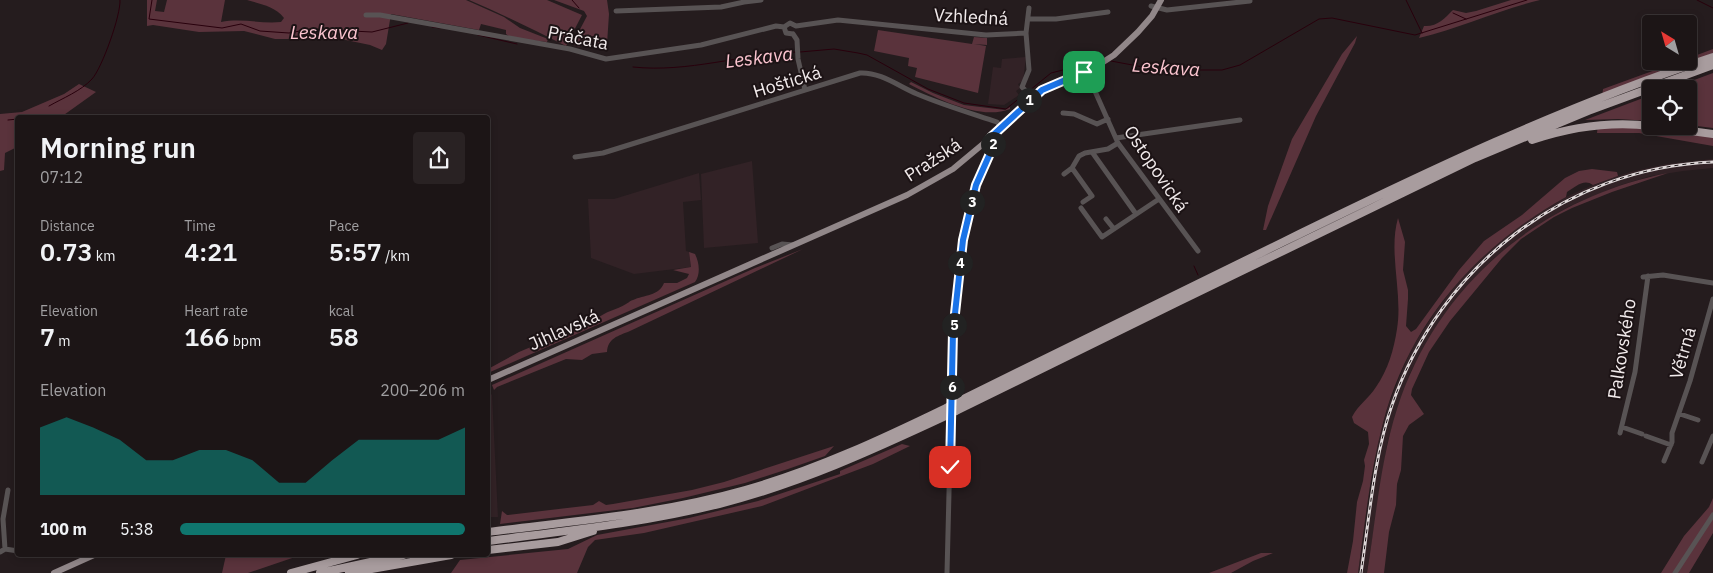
<!DOCTYPE html>
<meta charset="utf-8">
<style>
:root{--surface:#1c1516;--page:#292223;--text:#f1f3f6;--muted:#a09fa1;--line:#3a3435;--accent:#0f766e}
body{margin:0;font-family:"IBM Plex Sans",sans-serif;background:var(--page);color:var(--text);height:100vh;display:flex;flex-direction:column;font-size:19px;white-space:nowrap}
*{box-sizing:border-box;margin:0}
p{font-size:16px;color:var(--muted)}
.icon{flex:none;width:28px;height:28px;fill:none;stroke:currentColor;stroke-width:2;stroke-linecap:round;stroke-linejoin:round}
.map{position:relative;flex:1;overflow:hidden}
.panel{position:absolute;left:15px;top:115px;width:475px;height:442px;display:flex;flex-direction:column;background:var(--surface);border-radius:5px;box-shadow:0 2px 8px #0003,0 0 0 1px var(--line)}
.panel>*{flex:none}
.needle{width:32px;rotate:323deg}
.fabs{position:absolute;left:1642px;top:15px;display:grid;gap:10px}
.fabs a{display:grid;place-items:center;width:55px;height:55px;border-radius:5px;background:var(--surface);box-shadow:0 2px 8px #0003,0 0 0 1px var(--line);font-size:25px}
.pin{position:absolute;display:grid;place-items:center;width:42px;height:42px;color:#fff;margin:-21px;border-radius:10px;box-shadow:0 2px 8px #0006}
.km{position:absolute;width:25px;height:25px;margin:-12px;border-radius:50%;background:#222;color:#fff;font-size:14px;line-height:25px;text-align:center}
.round{display:grid;place-items:center;flex:none;width:52px;height:52px;border-radius:5px;background:var(--page)}
.overview{display:flex;align-items:center;justify-content:space-between;height:85px;padding:0 25px}
h1{font-size:28px;font-weight:600;line-height:38px}
.metrics{display:grid;grid-template-columns:repeat(3,1fr);gap:8px;height:85px;padding:5px 25px}
.metrics div{display:grid;align-content:center}
.metrics b{font-size:25px;font-weight:600}
.metrics small{font-size:14px;font-weight:400}
.metrics p{font-size:14px}
.chart{height:140px;padding:10px 25px}
.chart p{display:flex;justify-content:space-between}
.chart svg{width:100%;height:90px;margin-top:5px;fill:var(--accent);opacity:.7}
ul{padding:0 25px;list-style:none;font-size:16px}
li{display:grid;grid-template-columns:80px 60px 1fr;align-items:center;height:38px}
li i{height:12px;border-radius:6px;background:var(--accent)}
.map>svg:first-child{display:block}
.built{fill:#322226}
.green{fill:#5a333c}
.lines{fill:none;stroke-linecap:round;stroke-linejoin:round}
.stream{stroke:#28000c;stroke-width:1}
.minor{stroke:#585354;stroke-width:5}
.major{stroke:#918789;stroke-width:6}
.highway{stroke:#a89c9e;stroke-width:8}
.rail-casing{stroke:#ddd6d7;stroke-width:3}
.rail{stroke:#1c1315;stroke-width:1;stroke-dasharray:4;stroke-linecap:butt}
.highway-bridge{stroke:#a89c9e;stroke-width:8}
.route-casing{stroke:#fff;stroke-width:10}
.route{stroke:#1a73e8;stroke-width:6}
.labels{text-anchor:middle;stroke-width:4;stroke-linejoin:round;paint-order:stroke}
.street-label{font-size:18px;fill:#f2ebec;stroke:#1c1315}
.water-label{font-size:19px;font-style:italic;fill:#fcc5d0;stroke:#1c1315}
</style>
<div class="map">
<svg width="1713" height="573" viewBox="0 0 1713 573">
<rect width="100%" height="100%" fill="#251c1e"/>
<!-- built -->
<path class="built" d="M1026 57 1023 81 1018 84 1020 88 1016 91 1019 95 1004 105 988 104 993 67 1001 68 1002 59Z
M1713 159V168L1683 171 1651 176 1621 185 1570 206 1541 223 1514 242 1490 262 1464 290 1432 333 1411 371 1392 427 1387 445 1367 573H1358L1378 444 1388 406 1403 368 1413 346 1435 312 1457 283 1484 255 1508 234 1536 215 1566 197 1593 185 1630 172 1667 164Z
M752 161 758 243 704 248 701 174Z
M699 173 701 200 683 202 686 251 689 252 691 267 634 274 591 258 588 199H614Z
M488 394H491L492 395 498 517H488Z"/>
<!-- green -->
<path class="green" d="M147 0H157L155 11 164 12 167 0H225L221 22C242 18 261 24 281 22L284 18C275 6 260 4 247 0H466L504 17 520 28 548 39 547 42 511 38 506 34V30L481 24 479 30 391 14 386 44 382 50 370 45 341 39H275L244 31 199 32 153 25 147 26Z
M469 0H547L582 15 566 46C534 30 502 14 469 0Z
M554 0H607L609 14 607 44 595 45 591 41 585 40 579 47 574 45 576 37 587 16 584 11Z
M1511 0H1540C1499 10 1460 28 1419 38L1424 26C1437 27 1445 18 1453 10L1466 13 1476 11Z
M878 30 972 44 974 37 987 38V45L974 44 986 46 978 93 915 77 917 68 908 66 909 58 874 51Z
M1357 36 1355 43 1316 116 1266 230H1263L1268 206 1292 139 1342 54Z
M1713 49V53L1602 98 1603 89 1680 61H1689V58Z
M1713 73V128L1689 125V89H1670Z
M911 82 933 93 964 105 1005 110 1010 107V109C980 121 936 98 909 84Z
M79 84 96 92 61 117 18 118 17 147 5 153 4 170 0 171V114L22 112 64 94Z
M1651 95V121L1618 119 1585 120Z
M1598 124 1713 134V146L1639 133H1597Z
M1592 169 1617 172 1618 176 1593 185C1584 178 1575 187 1567 192L1566 197C1476 247 1409 323 1383 423 1370 472 1365 523 1358 573H1347L1353 541 1357 502 1363 481 1365 466 1364 460 1369 444 1368 432 1354 423 1352 417C1358 405 1369 398 1376 387 1388 370 1394 349 1397 329 1403 293 1388 253 1398 218L1405 242 1403 270 1408 290V299L1406 326 1411 332 1416 329 1459 270 1484 241 1522 215 1565 178 1579 171Z
M1668 173 1612 192 1572 208 1554 217 1521 239 1502 258 1450 321 1429 352 1412 389 1411 395 1424 414 1409 425 1403 436 1401 470 1397 484 1396 505 1389 532 1384 573H1367C1376 519 1380 462 1397 409 1437 284 1541 198 1668 173Z
M803 249 630 331C618 336 608 338 607 352L592 354 582 360 566 359 497 387 494 390 492 385 755 268Z
M689 252 695 254C699 262 701 274 695 282L488 373V369L519 352 597 319C605 311 617 310 626 304 631 301 628 302 633 300 644 295 659 296 664 283H677L687 278 689 274 673 270 691 267Z
M902 444 910 446 873 464 762 506 644 533 595 540 588 547 577 573H451L460 560 568 549 597 535 689 518 758 501 840 474V471Z
M834 446 825 456 788 469 745 483 683 498 633 508 500 524 502 511 507 515 593 505 599 501 606 505 613 504 692 490 724 482Z
M1713 498V533L1689 573H1661L1684 536 1709 507Z
M1261 553H1273L1253 561 1231 573H1209Z
M226 555H301L248 573H222Z"/>
<g class="lines">
<!-- stream -->
<path class="stream" d="M152 0 149 19 222 28 241 24 260 31 289 33 311 29 372 32 408 23
M572 0 579 8
M1406 0 1422 33
M1697 0 1713 8
M1453 13 1466 19
M432 27 440 28
M478 35 517 44
M800 52 834 49 858 53 867 55 928 89 964 103 1006 109 1026 93
M1111 61 1159 70H1222L1240 65 1319 19 1332 18 1415 35 1527 0
M633 67C688 73 742 54 796 52
M1029 91 1051 73 1102 60
M49 106C63 98 81 91 92 79 102 68 121 15 120 0
M8 120 18 119
M1194 266 1198 275"/>
<!-- minor -->
<path class="minor" d="M1151 6 1167 10 1250 1
M1029 8 1026 33 1029 70 1022 87 1032 97
M616 11 721 7 744 2 761 0
M366 15H380L570 49 606 59 701 45 776 26 784 27
M1028 19H1056L1108 12
M796 26 838 20 986 35 1026 33
M793 34 797 40 798 59 805 90
M793 34 786 33 784 27 790 23 796 26
M1086 71 1118 143 1198 251
M1063 113 1074 114 1097 124 1108 119
M1116 138 1240 120
M1092 152 1136 214
M575 157 603 153 860 73C881 72 898 86 917 94 943 105 970 113 997 122L1001 127
M1072 168 1092 196 1083 202
M1064 174 1072 168 1079 156 1085 153 1108 149 1118 143
M1081 208 1102 237 1159 199
M1106 219 1114 229
M772 248 782 244 793 245
M1643 277 1663 275 1713 283
M1680 414 1698 420
M1622 427 1642 434
M1620 433 1635 372 1648 276
M1646 436 1671 445
M1664 461 1672 442V433L1690 381 1713 299
M1702 462 1713 436
M5 549 3 519 8 490
M0 552 5 549 18 551
M947 573 953 332 957 288 963 240 976 185 992 149 993 145 990 138
M1675 573 1713 515"/>
<!-- major -->
<path class="major" d="M488 380 907 195 953 169 983 144 1042 90 1097 66 1114 55 1138 32 1152 16 1161 0
M54 573 94 555"/>
<!-- highway -->
<path class="highway" d="M1654 126 1713 134
M1532 140C1571 127 1610 121 1651 126
M957 402C1065 349 1174 296 1283 242 1424 173 1564 106 1713 57
M956 411 1178 302 1475 158 1588 111 1713 65
M488 532C574 521 661 514 745 490 816 470 882 439 948 407
M488 541C565 531 643 523 719 504 799 484 873 450 948 415
M488 550 558 542 593 531
M291 573 357 555
M320 573 403 555
M349 573 451 555"/>
<!-- rail casing -->
<g class="rail-casing">
<path id="rail" d="M1361 573C1369 520 1374 456 1392 405 1440 267 1565 168 1713 162"/>
</g>
<!-- rail -->
<use href="#rail" class="rail"/>
<!-- highway-bridge -->
<path class="highway-bridge" d="M948 407 957 402
M948 415 956 411"/>
</g>
<g class="lines">
<!-- route casing -->
<g class="route-casing">
<path id="route" d="M950 467 953 332 963 240 976 185 992 149 993 144 990 138 1042 90 1084 72"/>
</g>
<!-- route -->
<use href="#route" class="route"/>
</g>
<g class="labels">
<!-- street labels -->
<g class="street-label">
<text transform="translate(971 17) rotate(3)" y="6">Vzhledná</text>
<text transform="translate(578 38) rotate(11)" y="6">Práčata</text>
<text transform="translate(787 82) rotate(-17)" y="6">Hoštická</text>
<text transform="translate(933 160) rotate(-33)" y="6">Pražská</text>
<text transform="translate(1156 169) rotate(56)" y="6">Ostopovická</text>
<text transform="translate(564 330) rotate(-24)" y="6">Jihlavská</text>
<text transform="translate(1622 349) rotate(-81)" y="6">Palkovského</text>
<text transform="translate(1683 353) rotate(-74)" y="6">Větrná</text>
</g>
<!-- water labels -->
<g class="water-label">
<text x="324" y="39">Leskava</text>
<text transform="translate(759 57) rotate(-7)" y="7">Leskava</text>
<text transform="translate(1166 67) rotate(4)" y="7">Leskava</text>
</g>
</g>
</svg>
<div class="fabs">
<a><svg class="needle" viewBox="-14 -14 28 28"><path d="M0-13l5 13h-10z" fill="#e53935"/><path d="M0 13l5-13h-10z" fill="#a09fa1"/></svg></a>
<a><svg class="icon" aria-label="locate" viewBox="0 0 24 24"><circle cx="12" cy="12" r="6"/><path d="M12 2v4M12 18v4M2 12h4M18 12h4"/></svg></a>
</div>
<div class="pin" style="left:1084px;top:72px;background:#1e9e55"><svg class="icon" aria-label="arrive" viewBox="0 0 24 24"><path d="M6 21V4h12l-3 4 3 4H6"/></svg></div>
<div class="pin" style="left:950px;top:467px;background:#d93025"><svg class="icon" aria-label="check" viewBox="0 0 24 24"><path d="M5 12l5 5 9-10"/></svg></div>
<b class="km" style="left:1029px;top:100px">1</b>
<b class="km" style="left:993px;top:144px">2</b>
<b class="km" style="left:972px;top:202px">3</b>
<b class="km" style="left:960px;top:263px">4</b>
<b class="km" style="left:954px;top:325px">5</b>
<b class="km" style="left:952px;top:387px">6</b>
<section class="panel">
<div class="overview"><div><h1>Morning run</h1><p>07:12</p></div><a class="round"><svg class="icon" aria-label="share" viewBox="0 0 24 24"><path d="M12 15V3M7 8l5-5 5 5M5 13v7h14v-7"/></svg></a></div>
<div class="metrics">
<div><p>Distance</p><b>0.73<small> km</small></b></div>
<div><p>Time</p><b>4:21</b></div>
<div><p>Pace</p><b>5:57<small> /km</small></b></div>
</div>
<div class="metrics">
<div><p>Elevation</p><b>7<small> m</small></b></div>
<div><p>Heart rate</p><b>166<small> bpm</small></b></div>
<div><p>kcal</p><b>58</b></div>
</div>
<div class="chart"><p><span>Elevation</span>200–206 m</p>
<svg viewBox="0 0 160 44" preserveAspectRatio="none"><path d="M0 44V11L10 6L20 11L30 17L40 27L50 27L60 22L70 22L80 27L90 38L100 38L110 27L120 17L130 17L140 17L150 17L160 11V44z"/></svg>
</div>
<ul>
<li><b>100 m</b>5:38<i style="width:100%"></i></li>
</ul>
</section>
</div>
